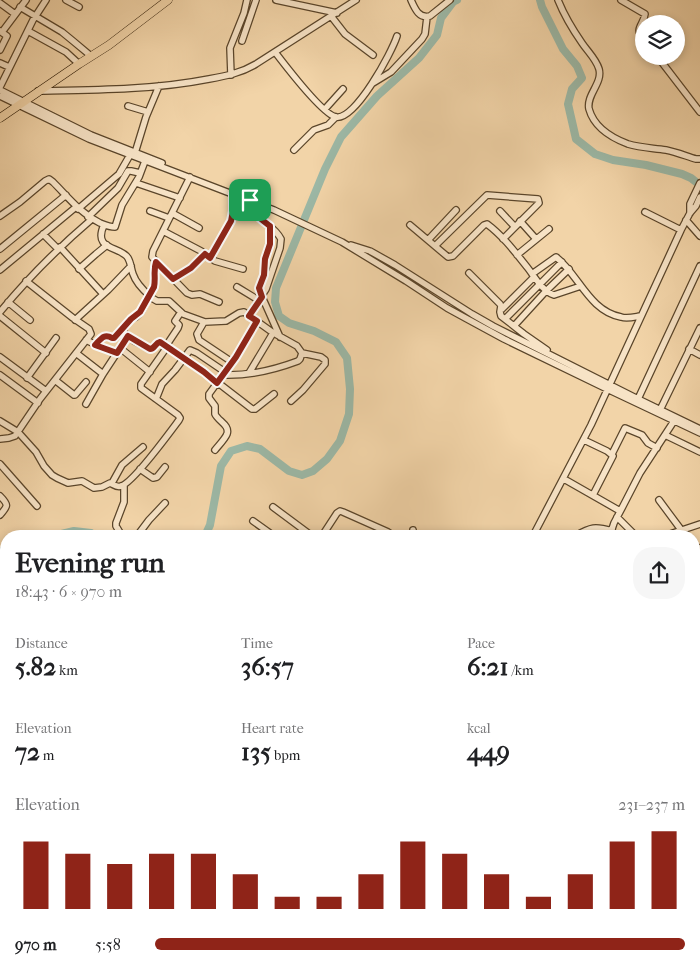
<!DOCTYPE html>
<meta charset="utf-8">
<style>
:root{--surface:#fff;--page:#f6f6f6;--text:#202124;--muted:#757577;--accent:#8f2418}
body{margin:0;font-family:"IM FELL French Canon",serif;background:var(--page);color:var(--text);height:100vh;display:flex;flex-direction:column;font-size:19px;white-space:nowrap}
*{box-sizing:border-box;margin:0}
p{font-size:16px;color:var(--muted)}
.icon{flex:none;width:28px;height:28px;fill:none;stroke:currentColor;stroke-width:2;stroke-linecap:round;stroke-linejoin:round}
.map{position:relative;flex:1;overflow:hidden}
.panel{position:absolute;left:0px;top:530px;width:700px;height:444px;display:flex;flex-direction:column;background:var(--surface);border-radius:20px 20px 0 0;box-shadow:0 2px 8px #0003}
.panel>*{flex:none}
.tools{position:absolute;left:635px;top:15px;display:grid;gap:10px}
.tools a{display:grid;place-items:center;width:50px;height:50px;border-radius:50%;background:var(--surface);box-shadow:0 2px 8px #0003;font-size:25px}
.pin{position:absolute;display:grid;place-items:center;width:42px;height:42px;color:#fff;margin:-21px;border-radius:10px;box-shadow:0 2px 8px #0006}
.round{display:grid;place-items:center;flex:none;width:52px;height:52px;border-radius:20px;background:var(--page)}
.headline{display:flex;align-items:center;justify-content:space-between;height:85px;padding:0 15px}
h1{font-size:28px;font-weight:700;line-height:38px}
.stats{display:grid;grid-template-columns:repeat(3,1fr);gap:8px;height:85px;padding:5px 15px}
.stats div{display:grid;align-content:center}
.stats b{font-size:25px;font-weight:700}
.stats small{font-size:14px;font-weight:400}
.stats p{font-size:14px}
.chart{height:140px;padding:10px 15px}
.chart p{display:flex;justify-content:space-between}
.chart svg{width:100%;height:90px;margin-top:5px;stroke:var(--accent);stroke-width:6}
ul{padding:0 15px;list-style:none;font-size:16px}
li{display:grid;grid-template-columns:80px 60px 1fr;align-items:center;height:38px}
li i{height:12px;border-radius:6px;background:var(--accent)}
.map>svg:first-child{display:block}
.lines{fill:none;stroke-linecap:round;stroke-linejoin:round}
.river{stroke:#9cb8a6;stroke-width:8}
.minor-casing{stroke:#5a452a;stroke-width:8}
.major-casing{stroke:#271500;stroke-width:9}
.minor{stroke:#f7e3c6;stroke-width:5.5}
.major{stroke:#f2d4a8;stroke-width:8}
.route-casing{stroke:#fff;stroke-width:10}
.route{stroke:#8f2418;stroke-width:6}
</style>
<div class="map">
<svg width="700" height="973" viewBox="0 0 700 973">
<rect width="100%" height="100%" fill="#f2d4a8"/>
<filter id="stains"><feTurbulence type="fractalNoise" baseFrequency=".004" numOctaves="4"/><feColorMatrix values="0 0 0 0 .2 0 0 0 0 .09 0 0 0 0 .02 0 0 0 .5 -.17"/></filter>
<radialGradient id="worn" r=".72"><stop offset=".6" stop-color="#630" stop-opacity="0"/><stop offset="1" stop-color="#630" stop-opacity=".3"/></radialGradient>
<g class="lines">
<!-- river -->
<path class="river" d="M540 0 542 7 563 49 577 66 582 78 572 89 568 104 576 139 595 154 613 160 646 165 682 174 691 178 700 185
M53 536 74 531 91 533 94 536
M205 536 210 525 221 466 231 451 247 446 260 449 289 471 302 475 313 471 327 459 340 441 349 414 350 389 347 358 336 342 314 331 289 323 279 316 275 302 276 288 325 169 341 137 377 96 419 58 437 35 441 18 453 2 457 0
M0 552 6 548
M0 630 6 633
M0 672 6 668"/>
<!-- minor casing -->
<g class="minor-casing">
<path id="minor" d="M66 0 79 7
M276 0 337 13
M411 0C415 9 419 19 430 16L450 0
M558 0C564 15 573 30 582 43 588 52 596 59 599 69 603 83 586 95 589 109 594 127 612 138 628 144 641 148 654 148 666 150 676 152 686 156 696 159H700
M621 0 645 14C644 25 633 28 644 40
M0 3 15 14
M20 7 62 32 73 41 91 56
M331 16 345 34 373 55
M0 31 7 36 0 50
M28 31 66 52 79 64
M2 32 26 0
M242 41 256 0
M275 52C285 65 322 114 336 117 355 121 392 52 397 36
M657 56 700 112
M0 63 9 67
M231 75 230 48 244 13 247 0
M373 83 391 72 422 39 425 34 427 17
M0 87 33 20 46 0
M0 90 91 135 162 163
M38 91C95 90 153 90 209 79 226 76 241 73 256 64L356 0
M0 96 89 139 274 210 342 242 406 281 447 308 469 320 504 339 607 389 700 433
M128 106 148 112
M325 109 343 89
M294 150 314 130 328 125 336 117
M135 153 146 117 159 86
M190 177 153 251 152 257 187 293 192 295 200 294 219 302
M136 183 180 198
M78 209 119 174 130 155
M150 211 169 218
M500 211 515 227
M645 212 681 230
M172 213 199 228
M690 213V204L700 183
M0 216 20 202 45 181 49 179 53 182C68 197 80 213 100 223 105 225 109 227 115 227L122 205 139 177 145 161
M88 217 118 188 128 171H131L140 173
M686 220 700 236
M520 221 536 239
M104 225C92 251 121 246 128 258 131 263 131 269 133 274 136 283 143 290 150 296
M410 225 448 257 453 256 484 225 487 224C503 236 515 252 527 267 535 277 542 291 554 295L581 286
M270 226V244L265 259 264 275 259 290 280 337
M163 231 201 251 215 261 243 269
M43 234 58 249
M428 240 456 210
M351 245 370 251 395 265 472 314 493 326 638 399 700 429
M435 246 487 195 538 199 539 203 503 239
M60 247 103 294
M0 249 66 195
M517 255 549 229
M210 258 231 221 233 211V194
M79 269 96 254 107 245
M0 270 76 207
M469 273 500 304 501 306 500 312 501 316 524 334 547 350
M532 274 556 257C579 275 589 311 621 317 627 319 634 317 640 316
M173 279 191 268 205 254
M237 287 260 301
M150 297 157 301H169L183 314 205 322 226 321 239 313 244 312 272 332 297 346 302 353 300 359 298 361C274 370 249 376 223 375
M8 302 30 320
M502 309 534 277
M0 312C28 278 58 248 92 219
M0 316 46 353
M249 316 266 289 280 248 281 239C272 222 255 222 250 200
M505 319 562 262
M75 320 108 290 131 266
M204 322 197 334 199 340 232 362
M514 326 546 291 569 269
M121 330 134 341 150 349 153 348 158 342H161L204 372 252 409H255L274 394
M86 340 100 347 117 353
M95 345C101 339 104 333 112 338H114L131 319 136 317 141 312 154 287C156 278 153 271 156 262
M166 346 178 328 179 325 175 321 181 312
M120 348 150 372
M689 349 700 355
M76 353 103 374
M0 357 46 391
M249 373 273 333
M0 375 38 403
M27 378 56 338
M55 380 74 395H75L86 382
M156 399 162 384 175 370 190 350 197 353 225 372
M638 399 700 266
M291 401 303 390 325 364V360L321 357 302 353
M86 404 103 374 128 336
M660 410 700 328
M0 421 18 432 36 452 44 466 52 475 57 478 68 483 82 481 94 488 102 487 110 483C113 484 117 488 121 486 133 483 170 432 179 420L180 418 178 415 141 388V384L167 347
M665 435 700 452
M0 439 9 438 15 436 40 399 91 334 89 329 73 318 26 281
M584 440 607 451 613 456 593 495
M215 450C219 445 225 439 227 434 230 425 218 421 215 414 215 412 215 408 215 406L209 398V394L236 357 257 321
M612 454 625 428 642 435 648 443 657 448
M0 464 37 506
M140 469 153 478 157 477 165 467
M564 479 620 511
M112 483 122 465 143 447
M0 496C9 505 8 506 0 515
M659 500 682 531
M273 507 312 536
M617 517 636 536
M253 521 274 536
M413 530 414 536
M122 536 116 526V523L124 502V485
M137 536 149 520 165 503
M226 536H227
M322 536 337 513 340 511 343 512 388 532 394 536
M535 536V532L591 425 681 230 690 213 696 206 700 197
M575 536C591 527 595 526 612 531
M613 536 612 529 614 523 623 506 640 473 674 421
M664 536 700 524
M694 557 700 548
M694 594 700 601
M694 612 696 614
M694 686 700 688
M0 731H6
M694 733 700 737
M694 755 700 758
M0 771 6 772
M694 781 700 784
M694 801 700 804
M0 813 3 814 5 811 6 789
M694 879 700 857
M694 936 700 939
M694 941 700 945
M335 973 336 968
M512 973 513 968
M607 973 612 968"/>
</g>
<!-- major casing -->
<g class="major-casing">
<path id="major" d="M0 118 79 64 109 45 168 0"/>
</g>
<!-- minor -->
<use href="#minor" class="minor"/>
<!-- major -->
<use href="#major" class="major"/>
</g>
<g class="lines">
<!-- route casing -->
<g class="route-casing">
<path id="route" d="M233 194 250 200C253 214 259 218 270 226V244L265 259 264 275 259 288 262 297 249 316 257 321 236 357 217 383 204 372 160 342C155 343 155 349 150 349L128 336 117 353 95 345C101 339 104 333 112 338H114L131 319 140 312 154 287C156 278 153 271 156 262L173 279 191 268 205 254 210 258 231 221 233 211Z"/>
</g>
<!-- route -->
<use href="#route" class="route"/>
</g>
<rect width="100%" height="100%" filter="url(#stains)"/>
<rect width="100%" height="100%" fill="url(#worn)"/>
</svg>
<div class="tools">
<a><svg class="icon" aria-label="layers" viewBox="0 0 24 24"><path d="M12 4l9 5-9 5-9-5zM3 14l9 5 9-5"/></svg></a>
</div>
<div class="pin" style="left:250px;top:200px;background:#1e9e55"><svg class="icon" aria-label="arrive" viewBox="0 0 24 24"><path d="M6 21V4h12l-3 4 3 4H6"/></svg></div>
<section class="panel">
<div class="headline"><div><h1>Evening run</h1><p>18:43 · 6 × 970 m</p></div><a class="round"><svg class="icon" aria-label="share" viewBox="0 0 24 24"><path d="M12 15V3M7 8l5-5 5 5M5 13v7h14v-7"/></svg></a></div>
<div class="stats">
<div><p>Distance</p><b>5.82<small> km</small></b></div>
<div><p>Time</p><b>36:57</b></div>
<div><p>Pace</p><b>6:21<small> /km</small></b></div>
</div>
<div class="stats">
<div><p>Elevation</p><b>72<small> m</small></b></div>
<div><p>Heart rate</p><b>135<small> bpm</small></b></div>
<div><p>kcal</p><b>449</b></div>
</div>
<div class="chart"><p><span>Elevation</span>231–237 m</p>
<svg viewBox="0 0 160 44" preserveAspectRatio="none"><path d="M5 44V11M15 44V17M25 44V22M35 44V17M45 44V17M55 44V27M65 44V38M75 44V38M85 44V27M95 44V11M105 44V17M115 44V27M125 44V38M135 44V27M145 44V11M155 44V6"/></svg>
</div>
<ul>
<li><b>970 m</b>5:58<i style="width:100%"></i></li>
</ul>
</section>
</div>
